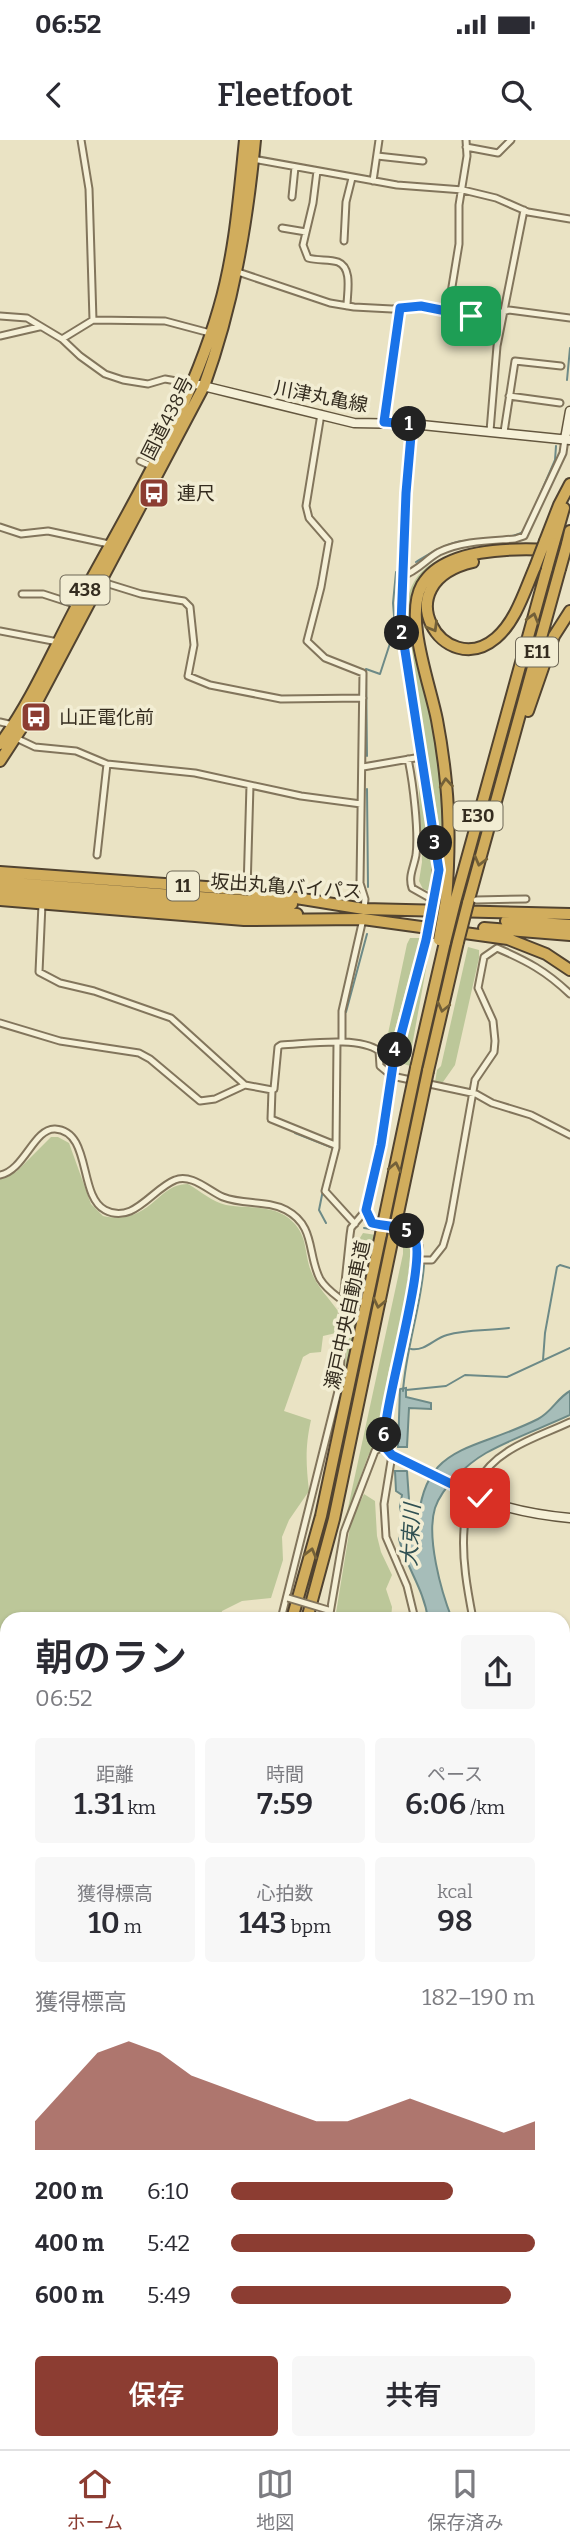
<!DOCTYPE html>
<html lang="ja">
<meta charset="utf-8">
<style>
:root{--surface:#fff;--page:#f7f7f7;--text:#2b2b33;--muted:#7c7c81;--line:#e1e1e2;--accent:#8c3d32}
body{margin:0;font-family:Bitter,"Noto Sans JP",serif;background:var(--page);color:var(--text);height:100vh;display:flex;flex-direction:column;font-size:26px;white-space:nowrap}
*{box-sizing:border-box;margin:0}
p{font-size:23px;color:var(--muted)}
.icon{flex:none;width:38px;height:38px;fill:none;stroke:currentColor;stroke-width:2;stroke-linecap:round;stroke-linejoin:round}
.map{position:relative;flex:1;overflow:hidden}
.side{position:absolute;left:0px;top:1472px;width:570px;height:838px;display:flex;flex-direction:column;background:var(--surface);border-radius:21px 21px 0 0;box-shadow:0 2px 5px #0004}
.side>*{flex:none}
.pin{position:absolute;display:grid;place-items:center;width:60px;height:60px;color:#fff;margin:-30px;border-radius:14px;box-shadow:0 4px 10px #0006}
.km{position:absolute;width:35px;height:35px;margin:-18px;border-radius:50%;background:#222;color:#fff;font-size:19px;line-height:35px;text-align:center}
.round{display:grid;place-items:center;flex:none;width:74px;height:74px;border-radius:7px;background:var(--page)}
.overview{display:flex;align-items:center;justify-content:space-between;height:119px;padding:0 35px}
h1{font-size:38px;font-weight:600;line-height:52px}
.stats{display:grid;grid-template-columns:repeat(3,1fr);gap:10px;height:119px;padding:7px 35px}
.stats div{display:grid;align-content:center;border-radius:7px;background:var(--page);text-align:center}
.stats b{font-size:30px;font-weight:600}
.stats small{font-size:19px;font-weight:400}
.stats p{font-size:19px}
.chart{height:196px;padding:14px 35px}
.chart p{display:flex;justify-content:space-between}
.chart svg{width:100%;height:126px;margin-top:7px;fill:var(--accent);opacity:.7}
.primary-button{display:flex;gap:14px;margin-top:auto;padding:14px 35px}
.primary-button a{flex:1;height:80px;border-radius:7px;background:var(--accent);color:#fff;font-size:28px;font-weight:600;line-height:80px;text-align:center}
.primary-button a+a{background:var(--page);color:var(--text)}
ul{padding:0 35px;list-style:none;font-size:23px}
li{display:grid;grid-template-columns:112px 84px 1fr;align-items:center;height:52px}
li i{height:18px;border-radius:9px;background:var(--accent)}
.status{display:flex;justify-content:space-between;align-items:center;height:49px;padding:0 35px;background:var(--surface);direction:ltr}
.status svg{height:19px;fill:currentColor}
header{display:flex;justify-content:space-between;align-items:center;height:91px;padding:0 35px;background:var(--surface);font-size:32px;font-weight:600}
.tab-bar{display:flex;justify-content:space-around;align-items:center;height:98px;border-top:2px solid var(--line);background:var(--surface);font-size:19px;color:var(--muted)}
.tab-bar a{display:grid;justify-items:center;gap:4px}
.tab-bar .on{color:var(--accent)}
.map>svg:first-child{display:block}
.green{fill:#bcc799}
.water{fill:#a6bdb9;stroke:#6d8a87;stroke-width:2}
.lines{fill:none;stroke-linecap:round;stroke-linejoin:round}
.stream{stroke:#6d8a87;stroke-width:2}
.street-casing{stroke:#82755c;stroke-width:9}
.secondary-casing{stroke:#64573f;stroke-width:11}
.highway-casing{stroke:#514330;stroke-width:14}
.street{stroke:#f5f0d7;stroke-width:5}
.secondary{stroke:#f5f0d7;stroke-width:8}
.highway{stroke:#d1ad5d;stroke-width:10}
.rail{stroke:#342c1f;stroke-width:2;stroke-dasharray:12 12;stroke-linecap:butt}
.street-bridge-casing{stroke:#82755c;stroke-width:9;stroke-linecap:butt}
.secondary-bridge-casing{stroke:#64573f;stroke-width:11;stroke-linecap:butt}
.highway-bridge-casing{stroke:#514330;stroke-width:14;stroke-linecap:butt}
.street-bridge{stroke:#f5f0d7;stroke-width:5}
.secondary-bridge{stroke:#f5f0d7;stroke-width:8}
.highway-bridge{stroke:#d1ad5d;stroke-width:10}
.oneway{stroke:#736038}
.route-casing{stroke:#fff;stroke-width:14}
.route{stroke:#1a73e8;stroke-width:9}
.labels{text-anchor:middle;stroke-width:7;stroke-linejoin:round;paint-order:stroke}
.shield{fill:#f2edd3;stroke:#6d6655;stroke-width:2}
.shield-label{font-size:18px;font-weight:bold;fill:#342c1f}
.street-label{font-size:19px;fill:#342c1f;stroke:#f2edd3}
.poi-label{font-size:19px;fill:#342c1f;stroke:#f2edd3;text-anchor:start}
.water-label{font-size:21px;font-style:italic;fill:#305052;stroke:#f2edd3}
</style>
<div class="status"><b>06:52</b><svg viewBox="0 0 49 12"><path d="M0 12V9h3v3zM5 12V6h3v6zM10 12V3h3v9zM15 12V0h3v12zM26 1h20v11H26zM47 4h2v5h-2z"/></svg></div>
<header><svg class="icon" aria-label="back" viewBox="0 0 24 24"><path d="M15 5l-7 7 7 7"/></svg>Fleetfoot<svg class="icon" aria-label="search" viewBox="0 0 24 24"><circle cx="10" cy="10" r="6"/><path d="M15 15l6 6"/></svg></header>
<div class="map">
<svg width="570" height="2309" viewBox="0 0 570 2309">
<rect width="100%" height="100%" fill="#eae3c4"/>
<!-- green -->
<path class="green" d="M463 412 415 455 444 658V712C435 666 429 620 421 574 415 537 394 476 414 442 424 424 444 416 463 412Z
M418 631 434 718 432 752 423 749 419 741 422 722Z
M410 798H420L387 919 386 903 407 804Z
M468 807 479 810V818L455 925 443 942H435L437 930 441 926Z
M428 818 410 917V926L401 923C397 902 421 842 428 818Z
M51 997H58L69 1003 91 1064 103 1076C151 1086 157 1043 188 1044 200 1051 213 1062 226 1065 248 1069 276 1064 293 1082 308 1097 304 1113 311 1131 317 1147 329 1158 338 1171L336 1193 323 1196 321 1212 310 1213 303 1217 284 1271 311 1280C305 1307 306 1324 309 1351L289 1380 282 1397 283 1420 271 1458 242 1461 222 1471 220 1479H7V1772L0 1771V1038L16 1032Z
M363 1093 376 1095 374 1103 370 1106 344 1242 355 1106Z
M403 1102 411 1110 414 1118 402 1182 389 1230 376 1304 368 1316 346 1377 403 1114Z
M364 1354 375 1361 377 1396 381 1412 392 1435 386 1449 392 1467 391 1479H335L351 1381Z
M7 2056V2293L0 2292V2066Z"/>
<!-- water -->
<path class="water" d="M406 1248V1257L431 1263V1269L409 1268 407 1307H398L400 1249Z
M570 1251V1275C542 1288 513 1298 486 1313 467 1324 442 1347 435 1368 426 1397 441 1451 452 1479H428C424 1449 406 1427 399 1399L404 1386 400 1367 402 1355 396 1351 395 1331H407L412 1402 417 1400C418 1301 469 1314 538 1279 552 1272 557 1258 570 1251Z
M564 1785 570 1791V1845L564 1838Z
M570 2235V2309H565L564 2276 567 2261 564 2257 565 2247Z"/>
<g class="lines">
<!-- stream -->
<path class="stream" d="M567 240 570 208
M529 380 555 320 556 306
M416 422C429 414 441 406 457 402 475 398 510 401 524 391
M367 616 366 529 380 534 395 488 393 463 396 432
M367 649 368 747
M346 872 367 794
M295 993 333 1008
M323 1050 319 1070 326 1083
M364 1088 377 1090
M400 1095 408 1100 413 1109
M411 1209C426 1211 433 1199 447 1195 467 1189 488 1191 509 1188
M543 1220 545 1193 557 1127 560 1125 570 1128
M406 1250 446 1246 465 1235 507 1237 570 1208
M403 1251C406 1208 421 1167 424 1125"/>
<!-- street casing -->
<g class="street-casing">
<path id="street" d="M81 0 89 49 93 180
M466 7 498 13 511 0
M377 16 423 21
M253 19 397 45 463 50 496 58 528 72 570 79
M317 31 313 63 303 105 308 118C318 121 329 119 338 122 353 128 347 153 347 166
M373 41 379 0
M292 57 295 27
M282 88 306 92
M344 101 346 62 352 38
M235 131 330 163 354 167 392 169 421 166 486 177 509 170 570 178
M448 171 459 104V65L467 16 466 0
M0 176 27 178 62 199 80 216 105 234 123 240 148 244 165 239 193 244
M0 196 39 187
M62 199 93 180 165 181 210 193
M509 256 560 263
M321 274 306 366 309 378 329 401 321 447 307 501 325 518 363 533 360 743 365 759 364 769
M384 282 400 168
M490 291 497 206 524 70
M504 292 515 221 561 226
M140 321 151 326
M0 387 21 394 48 391 109 404
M402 436C417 432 426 419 439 412 462 401 490 401 515 399L524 396 563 313 565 299
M99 441 141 454 184 461 190 467 194 505 188 536 210 545 281 559 363 558
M22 454H43L77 465
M0 491 58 502
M0 582 13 585
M16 598 35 607 76 611 107 624 195 633 301 656 361 664
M408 619C413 642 419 692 416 715 414 727 408 736 412 748L428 757
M363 627 421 617
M97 715 107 624
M247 750 250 645
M476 760 526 759
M42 764 39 832 60 843 94 851 171 878 245 945
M0 883 60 901 139 913 150 919 200 961 215 959 245 945 272 950 274 949 278 907 281 905C307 904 358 896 379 911L380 926 392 936 476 954 492 963 531 975 570 995
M337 902 336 1008 325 1051 355 1084
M342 902V871L363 779
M272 950 271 979 335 1005
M0 1035C24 1031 34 988 55 989 92 991 78 1056 105 1070 133 1085 152 1049 175 1040 191 1033 209 1051 223 1057 243 1065 267 1060 286 1070 316 1086 307 1114 320 1139 326 1149 334 1154 343 1161L350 1095 351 1088 366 1070
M417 1120H432L443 1106 450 1082 475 940 494 912 495 901 493 881 478 848 484 817 497 808C527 821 546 831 570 854
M392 1315 384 1364 386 1397 407 1446 415 1479
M422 1330 472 1354
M281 1479 340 1243 343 1161
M329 1479 344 1392 375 1311 384 1306
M473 1479C462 1422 449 1349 507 1312 526 1299 549 1292 570 1282
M568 1685 570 1689
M564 1707 570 1704
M564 1760 570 1767
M564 1855 570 1861
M564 2011 570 2013
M564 2177 570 2183
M564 2215 570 2195
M553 2303V2309
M8 2309 9 2307
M135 2309 137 2303
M327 2309 331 2303"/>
</g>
<!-- secondary casing -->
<g class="secondary-casing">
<path id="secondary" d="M199 245 354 283 412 284 570 300
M412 284 406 353 401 485 438 717 435 760
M565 299 570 271
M422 1330C406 1322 385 1318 383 1297L395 1231 409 1171 418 1106 413 1095 407 1091 372 1083 366 1070 381 1005 392 925 426 800
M472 1354C502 1369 538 1375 570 1378
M0 1862 7 1861
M0 1992 7 1984
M0 2005 6 2006
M400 2303 404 2309"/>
</g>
<!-- highway casing -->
<g class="highway-casing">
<path id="highway" d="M545 401 559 365 570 344
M554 403 564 368
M567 404 570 391
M473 422C383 443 444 542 496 498 516 481 525 450 535 427
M528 571 554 496 570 471
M0 604C32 561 54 508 80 460 131 366 189 272 219 168 235 113 239 57 245 0
M0 621 30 575 204 246C233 166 247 85 255 0
M0 732 247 750 364 769 570 774
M0 742 292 764
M0 752 297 774
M0 760 244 780 363 779 508 799 546 814 570 830
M446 760C449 721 450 682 446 643 444 622 441 601 437 580 430 544 404 477 422 445 443 408 513 408 550 410
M455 762 547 428
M468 763 560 429
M506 781 570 785
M484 788 570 795
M416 928 445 802
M428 931 458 802
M292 1479 321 1376 381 1094
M307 1479 334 1379 393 1097
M0 2022 7 2013
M0 2042 7 2033"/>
</g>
<!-- street -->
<use href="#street" class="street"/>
<!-- secondary -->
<use href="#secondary" class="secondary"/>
<!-- highway -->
<use href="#highway" class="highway"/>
<!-- rail -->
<path class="rail" d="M0 2026 7 2028
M350 2303 353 2309"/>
<!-- street-bridge casing -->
<g class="street-bridge-casing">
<path id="street-bridge" d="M288 1458 328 1470"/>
</g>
<!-- secondary-bridge casing -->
<g class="secondary-bridge-casing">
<path id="secondary-bridge" d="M426 800 435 760"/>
</g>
<!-- highway-bridge casing -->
<g class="highway-bridge-casing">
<path id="highway-bridge" d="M535 427 545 401
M547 428 554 403
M560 429 567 404
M439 800 446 760
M445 802 455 762
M458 802 468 763
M381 1094 416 928
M393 1097 428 931"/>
</g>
<!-- street-bridge -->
<use href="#street-bridge" class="street-bridge"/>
<!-- secondary-bridge -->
<use href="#secondary-bridge" class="secondary-bridge"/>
<!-- highway-bridge -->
<use href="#highway-bridge" class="highway-bridge"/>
</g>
<!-- one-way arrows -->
<defs><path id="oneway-chevron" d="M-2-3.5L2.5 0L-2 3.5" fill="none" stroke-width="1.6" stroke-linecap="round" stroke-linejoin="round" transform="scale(1.75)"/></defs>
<g class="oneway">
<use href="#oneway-chevron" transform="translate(533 478) rotate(-74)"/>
<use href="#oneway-chevron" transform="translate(433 487) rotate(60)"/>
<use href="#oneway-chevron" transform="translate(446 643) rotate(-95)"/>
<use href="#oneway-chevron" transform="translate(480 721) rotate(105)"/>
<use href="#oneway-chevron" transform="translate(443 867) rotate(103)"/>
<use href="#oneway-chevron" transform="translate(395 1027) rotate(-78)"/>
<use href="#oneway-chevron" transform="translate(379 1163) rotate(102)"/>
<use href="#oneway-chevron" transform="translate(311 1413) rotate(-75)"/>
</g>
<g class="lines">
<!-- route casing -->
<g class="route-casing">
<path id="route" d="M471 176 421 166 400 168 384 282 412 284 406 353 401 485 439 730 426 800 393 925 381 1005 366 1070 372 1083C383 1086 405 1086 413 1095 431 1114 381 1269 384 1306L392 1315 480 1358"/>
</g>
<!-- route -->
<use href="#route" class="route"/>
</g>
<!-- icons -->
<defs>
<g id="bus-square" transform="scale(1.575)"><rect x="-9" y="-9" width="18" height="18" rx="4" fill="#8c3d32" stroke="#f2edd3"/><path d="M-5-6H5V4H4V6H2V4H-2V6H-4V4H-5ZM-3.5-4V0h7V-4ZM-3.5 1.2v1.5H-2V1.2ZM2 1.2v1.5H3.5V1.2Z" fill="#fff"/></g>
</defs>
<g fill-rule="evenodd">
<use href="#bus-square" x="154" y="353"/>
<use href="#bus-square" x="36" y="577"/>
</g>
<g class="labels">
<!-- shield labels -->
<g class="shield">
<rect x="60.5" y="435.5" width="49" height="29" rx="5"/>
<rect x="516" y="497.5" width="42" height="29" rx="5"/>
<rect x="453.5" y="661.5" width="49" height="29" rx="5"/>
<rect x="167" y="731.5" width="32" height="29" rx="5"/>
</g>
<g class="shield-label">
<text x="85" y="456">438</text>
<text x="537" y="518">E11</text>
<text x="478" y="682">E30</text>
<text x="183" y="752">11</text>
</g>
<!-- street labels -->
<g class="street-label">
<text transform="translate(321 256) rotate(11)" y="7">川津丸亀線</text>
<text transform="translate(167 278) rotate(-63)" y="7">国道438号</text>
<text transform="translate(286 746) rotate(4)" y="7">坂出丸亀バイパス</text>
<text transform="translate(347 1175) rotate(-78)" y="7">瀬戸中央自動車道</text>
</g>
<!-- poi labels -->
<g class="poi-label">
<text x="177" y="360">連尺</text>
<text x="59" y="584">山正電化前</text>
</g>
<!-- water labels -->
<g class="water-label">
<text transform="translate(411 1395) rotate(-87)" y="7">大束川</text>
</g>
</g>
</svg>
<div class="pin" style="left:471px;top:176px;background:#1e9e55"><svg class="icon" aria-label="arrive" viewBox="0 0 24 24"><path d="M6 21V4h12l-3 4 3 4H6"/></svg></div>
<div class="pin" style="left:480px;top:1358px;background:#d93025"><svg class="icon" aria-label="check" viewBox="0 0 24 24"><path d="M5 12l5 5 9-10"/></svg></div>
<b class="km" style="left:409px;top:284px">1</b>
<b class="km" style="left:402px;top:493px">2</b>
<b class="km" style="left:435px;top:703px">3</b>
<b class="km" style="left:395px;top:910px">4</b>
<b class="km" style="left:407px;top:1091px">5</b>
<b class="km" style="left:384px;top:1295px">6</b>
<section class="side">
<div class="overview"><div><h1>朝のラン</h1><p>06:52</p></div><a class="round"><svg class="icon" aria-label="share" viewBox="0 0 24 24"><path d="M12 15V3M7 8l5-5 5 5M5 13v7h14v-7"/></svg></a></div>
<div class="stats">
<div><p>距離</p><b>1.31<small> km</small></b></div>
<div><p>時間</p><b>7:59</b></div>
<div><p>ペース</p><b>6:06<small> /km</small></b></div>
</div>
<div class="stats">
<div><p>獲得標高</p><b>10<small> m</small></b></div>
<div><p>心拍数</p><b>143<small> bpm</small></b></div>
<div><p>kcal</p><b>98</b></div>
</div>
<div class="chart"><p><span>獲得標高</span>182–190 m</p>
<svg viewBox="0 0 160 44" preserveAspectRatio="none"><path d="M0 44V34L10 22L20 10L30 6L40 10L50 18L60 22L70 26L80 30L90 34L100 34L110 30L120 26L130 30L140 34L150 38L160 34V44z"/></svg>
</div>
<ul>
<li><b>200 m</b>6:10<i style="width:73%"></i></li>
<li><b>400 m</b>5:42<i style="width:100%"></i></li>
<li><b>600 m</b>5:49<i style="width:92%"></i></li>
</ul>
<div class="primary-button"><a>保存</a><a>共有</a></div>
</section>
</div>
<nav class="tab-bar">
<a class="on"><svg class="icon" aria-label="home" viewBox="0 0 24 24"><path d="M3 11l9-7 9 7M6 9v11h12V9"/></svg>ホーム</a>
<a><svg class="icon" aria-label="map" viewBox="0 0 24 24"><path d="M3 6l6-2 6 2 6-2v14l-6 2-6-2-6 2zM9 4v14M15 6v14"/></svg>地図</a>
<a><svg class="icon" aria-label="saved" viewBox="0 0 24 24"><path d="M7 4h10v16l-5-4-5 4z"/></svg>保存済み</a>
</nav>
